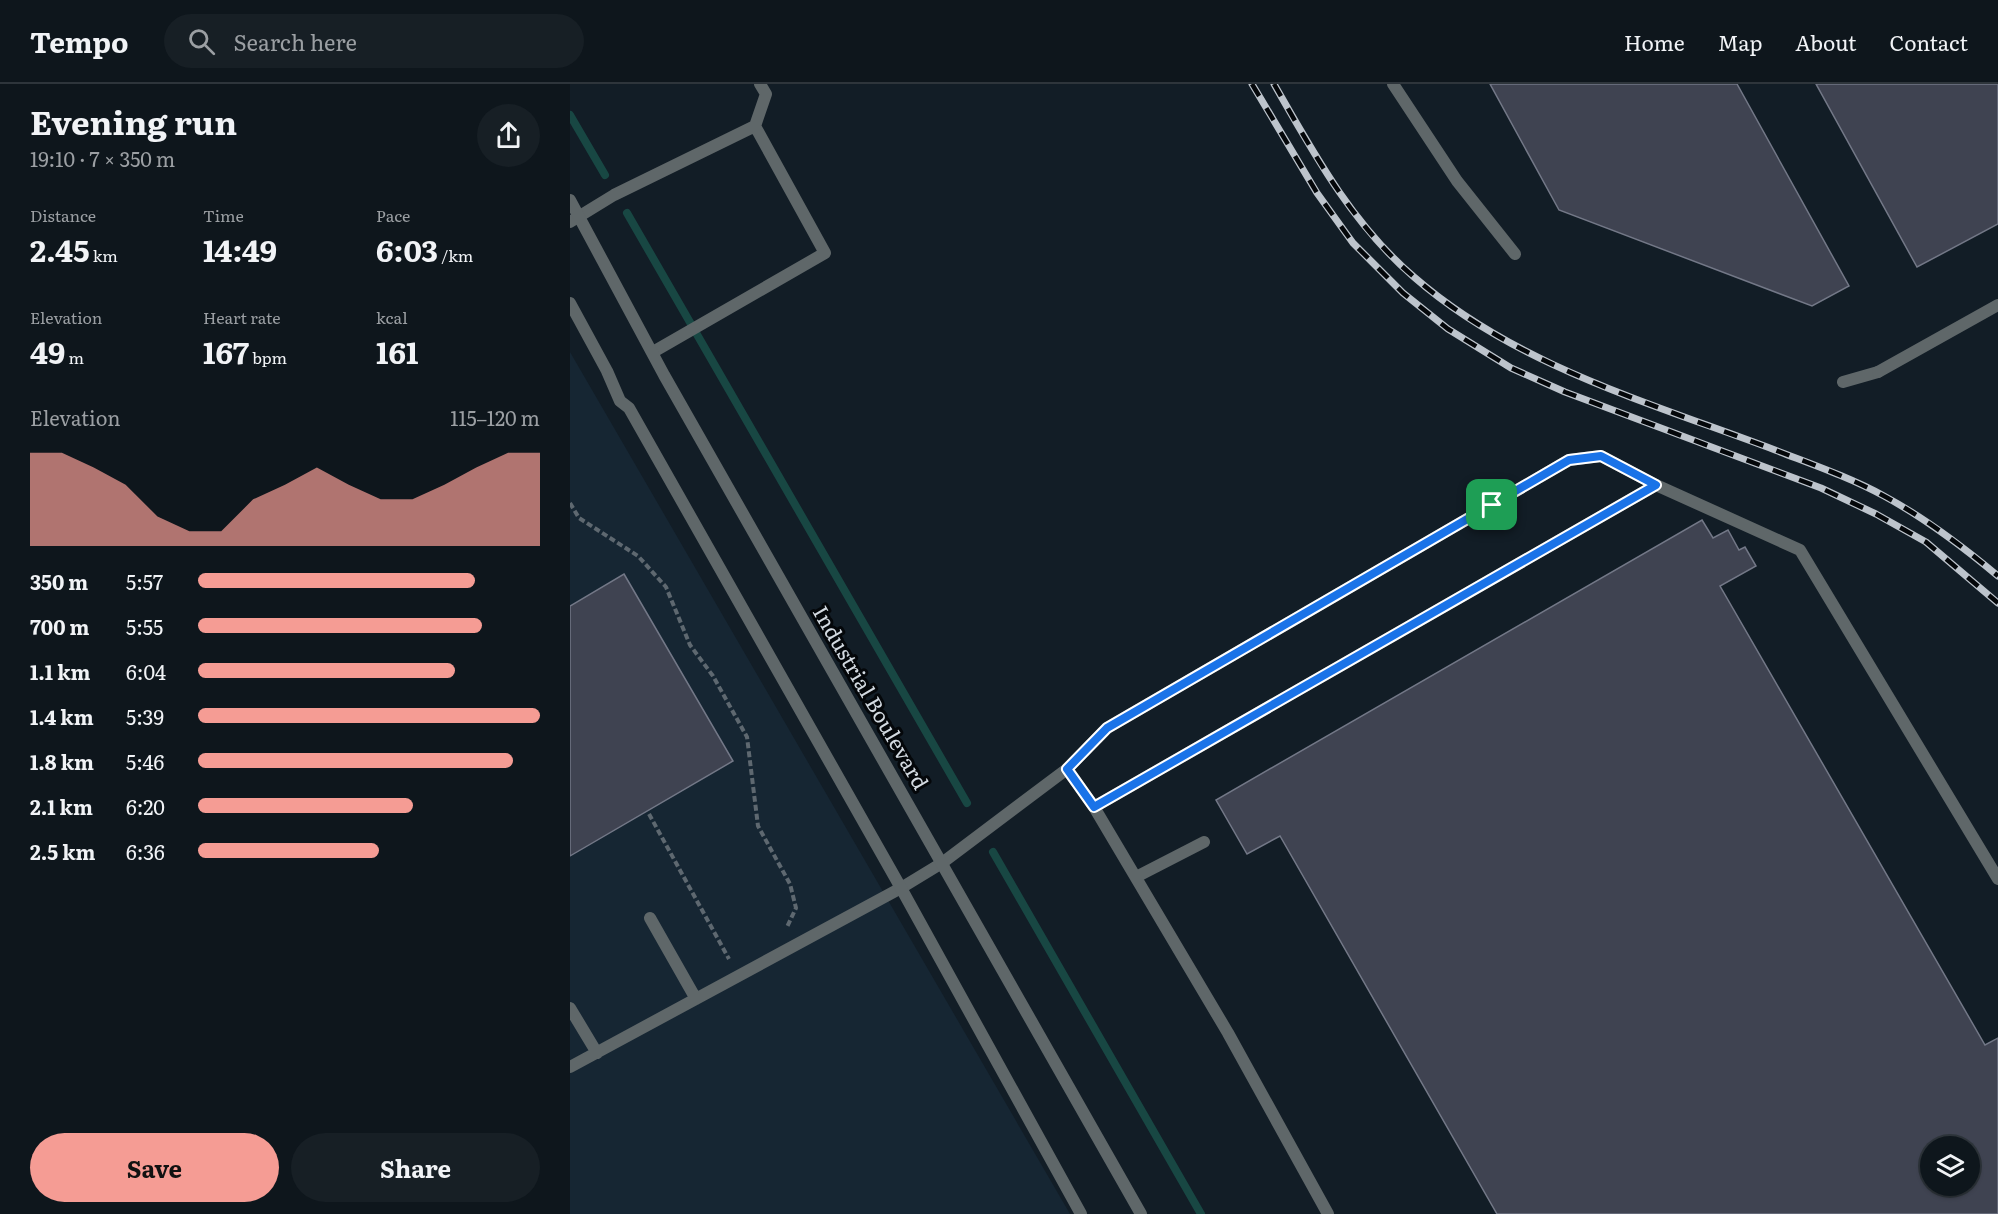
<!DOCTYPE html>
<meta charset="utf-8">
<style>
:root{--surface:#0e161c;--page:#171f25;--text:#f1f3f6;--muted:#9b9fa3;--line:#2e353b;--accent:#f59c94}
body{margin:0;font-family:Literata,serif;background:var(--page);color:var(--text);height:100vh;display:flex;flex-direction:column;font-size:22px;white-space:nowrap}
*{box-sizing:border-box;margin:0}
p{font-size:20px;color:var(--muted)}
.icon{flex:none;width:33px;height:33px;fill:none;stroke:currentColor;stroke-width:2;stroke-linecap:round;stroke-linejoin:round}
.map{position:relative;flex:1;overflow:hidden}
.drawer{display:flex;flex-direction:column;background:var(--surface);width:570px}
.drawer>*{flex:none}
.buttons{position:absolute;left:1350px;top:1052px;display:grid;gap:12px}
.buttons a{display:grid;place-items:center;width:60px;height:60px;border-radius:50%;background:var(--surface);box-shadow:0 2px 4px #0004,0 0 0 2px var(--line);font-size:30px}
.pin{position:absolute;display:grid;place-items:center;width:51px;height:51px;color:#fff;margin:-26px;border-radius:12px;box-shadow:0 3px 9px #0006}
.round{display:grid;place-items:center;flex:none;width:63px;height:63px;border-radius:32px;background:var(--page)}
.summary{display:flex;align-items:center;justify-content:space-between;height:102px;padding:0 30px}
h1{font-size:33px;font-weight:700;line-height:45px}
.metrics{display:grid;grid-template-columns:repeat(3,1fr);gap:9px;height:102px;padding:6px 30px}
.metrics div{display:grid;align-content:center}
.metrics b{font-size:30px;font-weight:700}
.metrics small{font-size:16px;font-weight:400}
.metrics p{font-size:16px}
.chart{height:168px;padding:12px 30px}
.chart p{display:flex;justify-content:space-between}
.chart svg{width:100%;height:108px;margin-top:6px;fill:var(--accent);opacity:.7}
.primary-button{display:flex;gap:12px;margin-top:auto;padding:12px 30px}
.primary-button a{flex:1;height:69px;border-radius:36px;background:var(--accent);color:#111;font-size:24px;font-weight:700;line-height:69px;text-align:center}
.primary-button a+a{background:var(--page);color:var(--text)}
ul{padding:0 30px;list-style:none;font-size:20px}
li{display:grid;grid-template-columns:96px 72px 1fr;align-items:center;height:45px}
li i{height:15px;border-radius:8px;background:var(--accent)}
header{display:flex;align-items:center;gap:36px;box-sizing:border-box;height:84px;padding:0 30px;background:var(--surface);border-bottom:2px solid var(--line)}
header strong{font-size:28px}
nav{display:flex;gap:33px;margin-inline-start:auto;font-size:21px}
.search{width:420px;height:54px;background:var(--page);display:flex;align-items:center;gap:15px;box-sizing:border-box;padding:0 21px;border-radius:33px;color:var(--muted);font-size:22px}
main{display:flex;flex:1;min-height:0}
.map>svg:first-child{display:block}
.built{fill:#162633}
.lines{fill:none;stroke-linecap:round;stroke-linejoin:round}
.stream{stroke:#184743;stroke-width:8}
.building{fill:#3f4351;stroke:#737887;stroke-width:1.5;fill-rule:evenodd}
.path{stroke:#5e6870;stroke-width:4;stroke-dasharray:6 3;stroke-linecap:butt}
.service{stroke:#5f6769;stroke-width:12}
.minor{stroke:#5f6769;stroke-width:12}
.tertiary{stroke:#5f6769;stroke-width:12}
.rail-casing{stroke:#bdc4cc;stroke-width:7}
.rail{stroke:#04070a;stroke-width:4.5;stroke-dasharray:14;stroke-linecap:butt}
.route-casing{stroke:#fff;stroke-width:12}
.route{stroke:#1a73e8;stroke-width:8}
.labels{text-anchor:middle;stroke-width:6;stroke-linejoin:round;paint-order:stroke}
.street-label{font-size:21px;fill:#d3dae1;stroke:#04070a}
</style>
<header>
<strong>Tempo</strong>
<div class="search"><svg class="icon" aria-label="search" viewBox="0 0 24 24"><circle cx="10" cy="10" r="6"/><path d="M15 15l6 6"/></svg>Search here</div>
<nav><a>Home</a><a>Map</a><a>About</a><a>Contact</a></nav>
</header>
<main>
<section class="drawer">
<div class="summary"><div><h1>Evening run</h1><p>19:10 · 7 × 350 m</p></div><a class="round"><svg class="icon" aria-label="share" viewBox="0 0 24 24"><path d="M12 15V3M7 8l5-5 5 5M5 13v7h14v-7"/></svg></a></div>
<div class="metrics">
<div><p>Distance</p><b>2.45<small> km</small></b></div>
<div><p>Time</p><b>14:49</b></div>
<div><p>Pace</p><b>6:03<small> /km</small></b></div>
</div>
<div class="metrics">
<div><p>Elevation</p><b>49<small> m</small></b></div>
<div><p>Heart rate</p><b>167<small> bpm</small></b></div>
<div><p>kcal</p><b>161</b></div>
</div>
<div class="chart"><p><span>Elevation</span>115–120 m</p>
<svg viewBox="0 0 160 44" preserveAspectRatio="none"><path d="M0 44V6L10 6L20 12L30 19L40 32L50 38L60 38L70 25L80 19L90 12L100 19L110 25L120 25L130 19L140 12L150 6L160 6V44z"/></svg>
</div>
<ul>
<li><b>350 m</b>5:57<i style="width:81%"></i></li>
<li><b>700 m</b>5:55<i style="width:83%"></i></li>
<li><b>1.1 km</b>6:04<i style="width:75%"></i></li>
<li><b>1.4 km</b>5:39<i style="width:100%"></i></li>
<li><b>1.8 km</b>5:46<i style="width:92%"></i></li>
<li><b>2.1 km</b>6:20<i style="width:63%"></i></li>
<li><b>2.5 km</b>6:36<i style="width:53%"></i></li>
</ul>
<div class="primary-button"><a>Save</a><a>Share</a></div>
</section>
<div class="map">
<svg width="1428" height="1130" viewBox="0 0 1428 1130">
<rect width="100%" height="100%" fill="#121d26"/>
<!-- built -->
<path class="built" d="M0 268 500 1130H0Z"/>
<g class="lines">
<!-- stream -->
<path class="stream" d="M0 31 35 91
M57 129 397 719
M423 768 631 1130"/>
</g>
<!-- building -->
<path class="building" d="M920 0H1167L1279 202 1242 222 989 126Z
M1246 0H1428V140L1347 183Z
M1132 436 1143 454 1158 446 1169 466 1175 463 1186 482 1150 502 1415 961 1428 954V1130H927L710 752 677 770 646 716ZM1360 1062H1400V1101H1360Z
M54 490 163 677 0 772V522Z"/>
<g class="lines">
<!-- path -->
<path class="path" d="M0 419 9 434 68 472 96 503 120 561 143 592 177 653 188 742 220 800 226 824 217 843
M79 730 159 875"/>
<!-- service -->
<path class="service" d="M823 0 887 97 945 170
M185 42 196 10 190 0
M0 138 44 111 185 42 255 169 83 268
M1273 298 1308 288
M497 685 537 644 999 376 1031 372 1086 401
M566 793 634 758
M80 834 126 915
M0 924 27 969
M0 983 331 804 372 779 497 685 524 723
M758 1130 658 949 524 723 1086 401 1230 466 1428 795"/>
<!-- minor -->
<path class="minor" d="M1308 288 1428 221"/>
<!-- tertiary -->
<path class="tertiary" d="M0 116 94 291 571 1130
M0 219 37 287 50 317 59 324 331 804 511 1130"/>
<!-- rail casing -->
<g class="rail-casing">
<path id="rail" d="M682 0 747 109 783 159 833 209 878 245 941 284 995 308 1251 404 1306 430 1356 458 1428 519
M704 0C744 70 782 140 844 193 946 282 1081 319 1205 366 1241 380 1279 393 1314 412 1355 434 1392 462 1428 492"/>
</g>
<!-- rail -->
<use href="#rail" class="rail"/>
</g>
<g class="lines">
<!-- route casing -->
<g class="route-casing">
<path id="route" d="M1031 372 1086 401 524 723 497 685 537 644 999 376Z"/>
</g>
<!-- route -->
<use href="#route" class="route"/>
</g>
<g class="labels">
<!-- street labels -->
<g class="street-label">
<text transform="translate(300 614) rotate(60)" y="7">Industrial Boulevard</text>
</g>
</g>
</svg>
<div class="buttons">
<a><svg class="icon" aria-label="layers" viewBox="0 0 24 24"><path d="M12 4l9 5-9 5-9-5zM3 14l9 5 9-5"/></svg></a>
</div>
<div class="pin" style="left:922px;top:421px;background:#1e9e55"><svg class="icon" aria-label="arrive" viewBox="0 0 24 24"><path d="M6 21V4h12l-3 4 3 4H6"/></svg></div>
</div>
</main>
